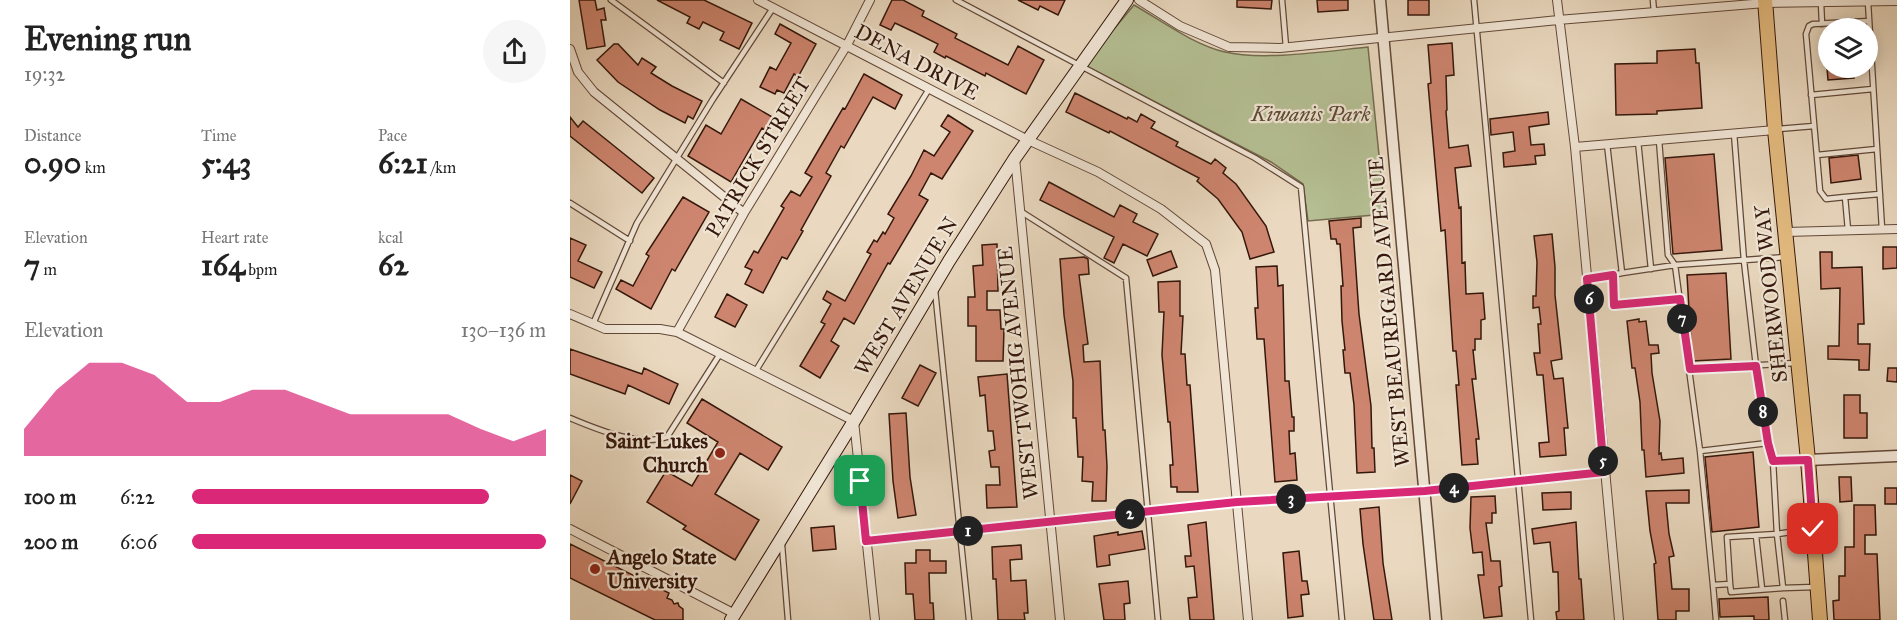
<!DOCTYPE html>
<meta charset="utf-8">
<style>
:root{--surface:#fff;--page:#f6f6f6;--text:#222;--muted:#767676;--accent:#db2777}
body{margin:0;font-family:"IM FELL Great Primer",serif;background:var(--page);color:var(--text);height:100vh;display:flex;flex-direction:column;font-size:22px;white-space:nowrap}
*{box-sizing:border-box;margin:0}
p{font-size:20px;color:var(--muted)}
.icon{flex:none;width:33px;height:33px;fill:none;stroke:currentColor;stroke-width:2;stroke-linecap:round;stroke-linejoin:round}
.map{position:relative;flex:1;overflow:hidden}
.details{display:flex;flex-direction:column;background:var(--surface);width:570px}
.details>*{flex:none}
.tools{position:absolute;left:1248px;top:18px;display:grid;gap:12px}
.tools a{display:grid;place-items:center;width:60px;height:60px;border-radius:50%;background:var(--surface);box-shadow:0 3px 15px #0003;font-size:30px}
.pin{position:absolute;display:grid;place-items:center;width:51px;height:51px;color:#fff;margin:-26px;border-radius:12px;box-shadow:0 3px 9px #0006}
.km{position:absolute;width:30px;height:30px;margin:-15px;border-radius:50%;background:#222;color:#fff;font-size:16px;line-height:30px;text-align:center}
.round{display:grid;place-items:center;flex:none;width:63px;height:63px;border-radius:32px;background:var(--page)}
.headline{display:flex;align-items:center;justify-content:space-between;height:102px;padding:0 24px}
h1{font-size:33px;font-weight:700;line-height:45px}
.stats{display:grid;grid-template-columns:repeat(3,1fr);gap:9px;height:102px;padding:6px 24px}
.stats div{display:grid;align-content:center}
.stats b{font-size:30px;font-weight:700}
.stats small{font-size:16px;font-weight:400}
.stats p{font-size:16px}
.chart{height:168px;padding:12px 24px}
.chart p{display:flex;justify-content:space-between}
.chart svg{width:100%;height:108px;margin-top:6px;fill:var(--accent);opacity:.7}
ul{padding:0 24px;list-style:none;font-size:20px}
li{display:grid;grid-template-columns:96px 72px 1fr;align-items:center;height:45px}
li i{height:15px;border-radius:8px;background:var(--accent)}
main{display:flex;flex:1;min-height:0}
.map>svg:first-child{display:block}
.green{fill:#b5c094;stroke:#746c50;stroke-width:1.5}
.building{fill:#ce856f;stroke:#34170b;stroke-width:1.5}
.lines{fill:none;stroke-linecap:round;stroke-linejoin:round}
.service-casing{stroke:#624838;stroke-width:7}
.minor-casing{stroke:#624838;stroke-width:10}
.tertiary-casing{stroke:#624838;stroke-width:13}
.secondary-casing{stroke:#34170b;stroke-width:14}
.primary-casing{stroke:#34170b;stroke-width:16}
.service{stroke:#f1e6d6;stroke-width:4.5}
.minor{stroke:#f1e6d6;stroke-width:8}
.tertiary{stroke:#f1e6d6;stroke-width:10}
.secondary{stroke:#f1e6d6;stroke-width:12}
.primary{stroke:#e5bc80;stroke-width:14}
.route-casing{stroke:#fff;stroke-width:12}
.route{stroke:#db2777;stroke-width:8}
.poi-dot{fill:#8f2418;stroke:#f1e6d6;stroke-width:2}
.labels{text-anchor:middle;stroke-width:4.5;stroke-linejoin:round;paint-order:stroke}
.street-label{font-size:21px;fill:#34170b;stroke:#f1e6d6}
.park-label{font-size:21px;font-style:italic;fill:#5b4a34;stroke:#f1e6d6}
.poi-label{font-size:21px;font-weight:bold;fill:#34170b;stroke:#f1e6d6;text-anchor:end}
</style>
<main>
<section class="details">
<div class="headline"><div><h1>Evening run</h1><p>19:32</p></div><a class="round"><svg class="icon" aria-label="share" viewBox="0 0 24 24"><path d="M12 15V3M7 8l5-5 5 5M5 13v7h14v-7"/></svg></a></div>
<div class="stats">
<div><p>Distance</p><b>0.90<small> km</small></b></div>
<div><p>Time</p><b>5:43</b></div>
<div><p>Pace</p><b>6:21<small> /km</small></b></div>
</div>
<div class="stats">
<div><p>Elevation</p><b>7<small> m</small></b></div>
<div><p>Heart rate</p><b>164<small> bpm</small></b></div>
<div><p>kcal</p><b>62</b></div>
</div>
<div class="chart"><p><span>Elevation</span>130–136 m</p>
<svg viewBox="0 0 160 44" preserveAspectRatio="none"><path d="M0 44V33L10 17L20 6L30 6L40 11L50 22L60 22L70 17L80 17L90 22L100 27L110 27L120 27L130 27L140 33L150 38L160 33V44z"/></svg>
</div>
<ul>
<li><b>100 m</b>6:22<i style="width:84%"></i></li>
<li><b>200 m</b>6:06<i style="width:100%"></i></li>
</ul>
</section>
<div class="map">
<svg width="1327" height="620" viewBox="0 0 1327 620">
<rect width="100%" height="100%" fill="#ead9c0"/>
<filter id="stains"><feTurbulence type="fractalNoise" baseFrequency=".00333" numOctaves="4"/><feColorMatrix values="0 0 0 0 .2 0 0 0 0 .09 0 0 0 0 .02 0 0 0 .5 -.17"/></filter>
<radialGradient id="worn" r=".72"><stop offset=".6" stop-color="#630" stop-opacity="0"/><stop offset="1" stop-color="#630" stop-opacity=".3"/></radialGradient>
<!-- green -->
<path class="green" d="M564 5C592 21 624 45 655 52 693 61 758 51 798 47L815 214 738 221 733 184 701 162 514 65Z"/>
<!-- building -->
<path class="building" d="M9 0H25L27 10 34 8 36 20H31L35 46 17 49Z
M87 0H134L182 23 169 49 150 40 154 32 133 22 129 29 117 23 120 17Z
M322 0H333L354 11 352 16 387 34 385 38 438 65 448 46 474 60 456 94 416 73 415 76 376 56 375 58 364 52 368 44 344 32 325 23 321 30 310 25Z
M448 0H495L488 15 470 6 468 10Z
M667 0H702L701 9 667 7Z
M747 0H778V10L748 12Z
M838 0H859V15H838Z
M210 24 246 44 228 77 224 74 214 93 207 90 205 94 190 87 200 67 206 70 221 43 205 34Z
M882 43 884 75 876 76 877 110 876 111 879 148 898 145 901 166 885 168 889 208 891 207 892 263 895 262 896 294 913 293 915 319 911 320V339H905V350H903L906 379H902L909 439H906L908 464 892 465 886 385H889L886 351H883L875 230 871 231 858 84 861 83 858 45Z
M44 44H48L68 65 72 58 86 67 81 73 102 86 132 101 123 119 118 116 115 123 90 110 48 82 27 60Z
M1125 49 1126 63H1129L1132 108 1087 111V114L1046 115 1045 64 1087 63V51Z
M1257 68H1283L1284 78 1258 80Z
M294 74 332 95 325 109 303 97 274 148 271 146 256 173 261 176 231 230 233 231 217 259 212 257 193 293 175 284 182 270 175 267 184 251 188 253 214 208 211 206 221 191 230 196 242 177 235 173 273 108 275 109Z
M505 93 557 119 558 117 567 122 571 114 585 122 581 128 608 142 606 146 641 164 645 159 656 168 653 173 666 184 696 226 704 252 680 259 672 232 648 199 627 181 629 178 540 131 539 133 496 112Z
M171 99 204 118 196 131 192 128 161 182 118 156 136 125 151 134Z
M978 112 979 124 959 127 961 145 974 144 975 155 965 156 966 164 934 167 933 153 945 151 943 132 921 135 920 119Z
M378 115 403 131 372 179 361 173 349 195 358 200 320 264 318 263 284 324 274 318 261 341 269 346 250 378 230 366 255 324 251 322 261 304 253 299 257 291 275 301 301 254 297 252 304 240 307 242 313 232 315 234 324 218 318 214 341 176 354 150 364 156 380 132 371 126Z
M0 117 8 127 13 121 84 178 72 193 0 136Z
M1144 154 1152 250 1103 254 1095 158Z
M1288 155 1291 179 1261 183 1259 158Z
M479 182 544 217 550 205 567 214 563 222 588 234 577 256 553 244 544 263 534 258 544 237 470 200Z
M113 197 139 212 105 271 102 269 81 309 46 289 51 280 63 286 79 256 76 254Z
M791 218V227L783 228 789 314 801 406 802 448H804L805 472 787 473 784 405 780 373H775L773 350H775L772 321 771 286H773L770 244H767L766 239H761L759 221Z
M982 234 985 267V295L992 359 981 361 984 379 993 378 998 428H994L996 455 970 457 969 443 979 442 973 375H967L964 353H970L968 324H971L969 307 963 308V296H966L967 262 964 236Z
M0 238 16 245 8 261 32 272 24 288 0 277Z
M427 244 428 291H417V310H430L431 329H434L433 361H406V326H398V297H405L403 266 413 265 412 245Z
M1313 247H1327V268L1313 269Z
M601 251 607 267 583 276 577 260Z
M1250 252H1262V268L1292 267 1294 324H1288V344H1300L1299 370H1289V360L1258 359V346H1269L1270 288 1251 289Z
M514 257 518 259 519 274 509 275 518 344 513 345 514 362 530 361 533 430H535L537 466 536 501H522L523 482 512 481 513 457H508L506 418H503V381L494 315 490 259Z
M707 266 708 286 713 285 715 381H719L722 417H724V431H719L720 454 725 453 727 480 705 482 694 339H687L685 308H688L686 267Z
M1156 273 1161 359 1122 361 1117 275Z
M610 281V316H613L611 354H615L617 385H620L628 492H607V487H601L600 465H603L600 422H598L592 355 594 312H589L588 282Z
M157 294 177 305 165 327 145 317Z
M1069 319V322L1076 321 1079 345H1088L1089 353 1081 354 1082 373 1090 421 1089 454 1091 453 1092 460 1113 458 1114 473 1076 477 1074 450H1072L1070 402 1065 368H1062L1057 321Z
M0 349 72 374 74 368 108 384 99 404 58 385 55 394 0 374Z
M350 365 366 373 348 406 332 398Z
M1318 368H1327V382L1317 381Z
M437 374 447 507 417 508 416 485H430L429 467H421L419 451 425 450 423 431H418L415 395 410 396 408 377Z
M1274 395H1290V413H1297V438H1274Z
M132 399 212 447 198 470 170 453 145 494 189 520 165 560 113 529 116 526 77 502 96 471 122 486 148 442 117 423Z
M336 413 340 477 346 515 328 518 323 481 319 414Z
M1183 452 1189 527 1142 532 1135 457Z
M0 475 12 481 0 504Z
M1269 477H1281L1282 501 1270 502Z
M1315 488H1327V504H1315Z
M1119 490V503H1096L1099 534 1104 556 1099 557 1102 589H1119V611H1106V620H1088L1084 564 1086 563 1080 531 1076 491Z
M1001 492V509L973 510 972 493Z
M925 496 926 513H922V523H916L921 561H930L932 586 929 587 932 616 914 618 908 575H914L912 552 903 553 900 528 901 497Z
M1284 505H1305L1306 535H1295V554H1307L1310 620H1264L1263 601 1269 600V576H1275V547H1284Z
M809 507 813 563 822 620H804L793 544 790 509Z
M636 522 644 620H620L618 598 627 597 624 566 616 567 615 556H621L618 525Z
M1006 522 1009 579H1011L1014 620H987L986 612 989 611 988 572H983L980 542 964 544 962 529Z
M264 526 266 549 243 551 241 528Z
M572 531 575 549 539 555 540 565 527 567 524 536 548 532V535Z
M0 544 99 593 97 598 102 600 104 604 108 603 109 606 113 609V620H85L0 578Z
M451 545 452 559 440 560 441 581 456 580 458 613H454L455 620H428L426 579H423L422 547Z
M346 550H360V561H376V573H359L360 603H363L364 620H345L343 594H336L335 563H346Z
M729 551 732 581H737L739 594 731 595 733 616 718 618 713 553Z
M558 581 560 603 554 604 555 620H534L529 584Z
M1198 597 1199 620H1184V616L1150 617 1149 599Z"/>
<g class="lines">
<!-- service casing -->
<g class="service-casing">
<path id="service" d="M41 0 154 83
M386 0 685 158 731 187 772 620
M712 0 716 47
M904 0 961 620
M1083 0 1084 12
M1298 2 1312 229
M1251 3 1252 24
M1241 95 1303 89
M1208 129 1244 126
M1164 133 1174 261 1186 366 1198 443 1203 461 1207 534 1241 529
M1089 140 1098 255 1105 265 1130 451 1143 585
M1068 141 1081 269
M1037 144 1052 273 1105 265 1216 257
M1247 155 1307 149
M1275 197 1256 199 1250 191 1236 34 1239 26 1243 24 1299 21
M0 203 60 241
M450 211 556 278 588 620
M1278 230 1275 197 1310 194
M1052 273 1043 275 1044 305 1110 299
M1017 279 1043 275
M365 290 399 620
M23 324 67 223 143 99 203 8
M1120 369 1226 363
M185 372 359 89
M0 418C26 429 69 447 97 437L150 354
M1130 451 1198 443
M1203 461 1235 460
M1186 536 1192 589
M212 545 218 620
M1160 584 1161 592 1213 588
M1213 601 1215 620
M1146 620 1143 585 1160 584 1157 537 1207 534 1213 588 1246 587"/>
</g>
<!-- minor casing -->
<g class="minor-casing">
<path id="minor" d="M188 0 458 140 528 172 591 209 636 244 645 270 678 620
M569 0 610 26 659 47 710 48 988 20 1195 3 1327 1
M987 0 1005 147 1049 620
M0 49 8 72 24 92 174 213
M1005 147 1205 130
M445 158 490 620
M1216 232 1327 229
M0 314 35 329H90L107 332 284 421 305 620
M107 332 174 213 277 45 300 0
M0 529 165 614
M296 541 667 502 855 491 1034 472"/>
</g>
<!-- tertiary casing -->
<g class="tertiary-casing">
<path id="tertiary" d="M810 0 866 620
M1238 460 1327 456"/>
</g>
<!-- secondary casing -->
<g class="secondary-casing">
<path id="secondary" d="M161 620 284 421 379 261 445 158 557 0"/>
</g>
<!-- primary casing -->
<g class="primary-casing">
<path id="primary" d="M1195 0 1205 130 1238 460 1250 620"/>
</g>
<!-- service -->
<use href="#service" class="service"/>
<!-- minor -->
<use href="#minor" class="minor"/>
<!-- tertiary -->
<use href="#tertiary" class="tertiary"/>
<!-- secondary -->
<use href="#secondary" class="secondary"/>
<!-- primary -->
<use href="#primary" class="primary"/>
</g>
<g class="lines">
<!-- route casing -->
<g class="route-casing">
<path id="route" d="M290 481 296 541 667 502 855 491 1034 472 1017 279 1043 275 1044 305 1110 299 1120 369 1186 366 1198 443 1203 461 1238 460 1243 529"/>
</g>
<!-- route -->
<use href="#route" class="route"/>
</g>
<!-- markers -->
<g class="poi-dot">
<circle cx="150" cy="453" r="6"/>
<circle cx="25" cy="569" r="6"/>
</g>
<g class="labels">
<!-- street labels -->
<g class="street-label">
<text transform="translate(347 62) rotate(28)" y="7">DENA DRIVE</text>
<text transform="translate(188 157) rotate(-59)" y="7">PATRICK STREET</text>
<text transform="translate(1201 294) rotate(-96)" y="7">SHERWOOD WAY</text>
<text transform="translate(336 296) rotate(-59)" y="7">WEST AVENUE N</text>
<text transform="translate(819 312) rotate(-95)" y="7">WEST BEAUREGARD AVENUE</text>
<text transform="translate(448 373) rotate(-96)" y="7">WEST TWOHIG AVENUE</text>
</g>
<!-- park labels -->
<g class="park-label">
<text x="741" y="121">Kiwanis Park</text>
</g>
<!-- poi labels -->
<g class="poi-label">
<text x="138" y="448">Saint Lukes<tspan x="138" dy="24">Church</tspan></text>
<text x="37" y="564" text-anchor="start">Angelo State<tspan x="37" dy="24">University</tspan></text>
</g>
</g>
<rect width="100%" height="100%" filter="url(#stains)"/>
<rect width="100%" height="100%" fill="url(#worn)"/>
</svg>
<div class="tools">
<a><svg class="icon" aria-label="layers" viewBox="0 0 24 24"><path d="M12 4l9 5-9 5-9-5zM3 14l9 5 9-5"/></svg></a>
</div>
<div class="pin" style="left:290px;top:481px;background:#1e9e55"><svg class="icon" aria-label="arrive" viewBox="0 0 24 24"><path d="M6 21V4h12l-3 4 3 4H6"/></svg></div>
<div class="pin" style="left:1243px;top:529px;background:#d93025"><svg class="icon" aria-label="check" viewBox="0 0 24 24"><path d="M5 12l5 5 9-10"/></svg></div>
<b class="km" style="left:398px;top:531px">1</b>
<b class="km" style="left:560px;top:514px">2</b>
<b class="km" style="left:721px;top:499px">3</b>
<b class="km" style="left:884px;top:488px">4</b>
<b class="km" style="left:1033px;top:461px">5</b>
<b class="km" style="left:1019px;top:299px">6</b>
<b class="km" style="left:1112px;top:319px">7</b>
<b class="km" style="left:1193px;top:412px">8</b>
</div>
</main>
